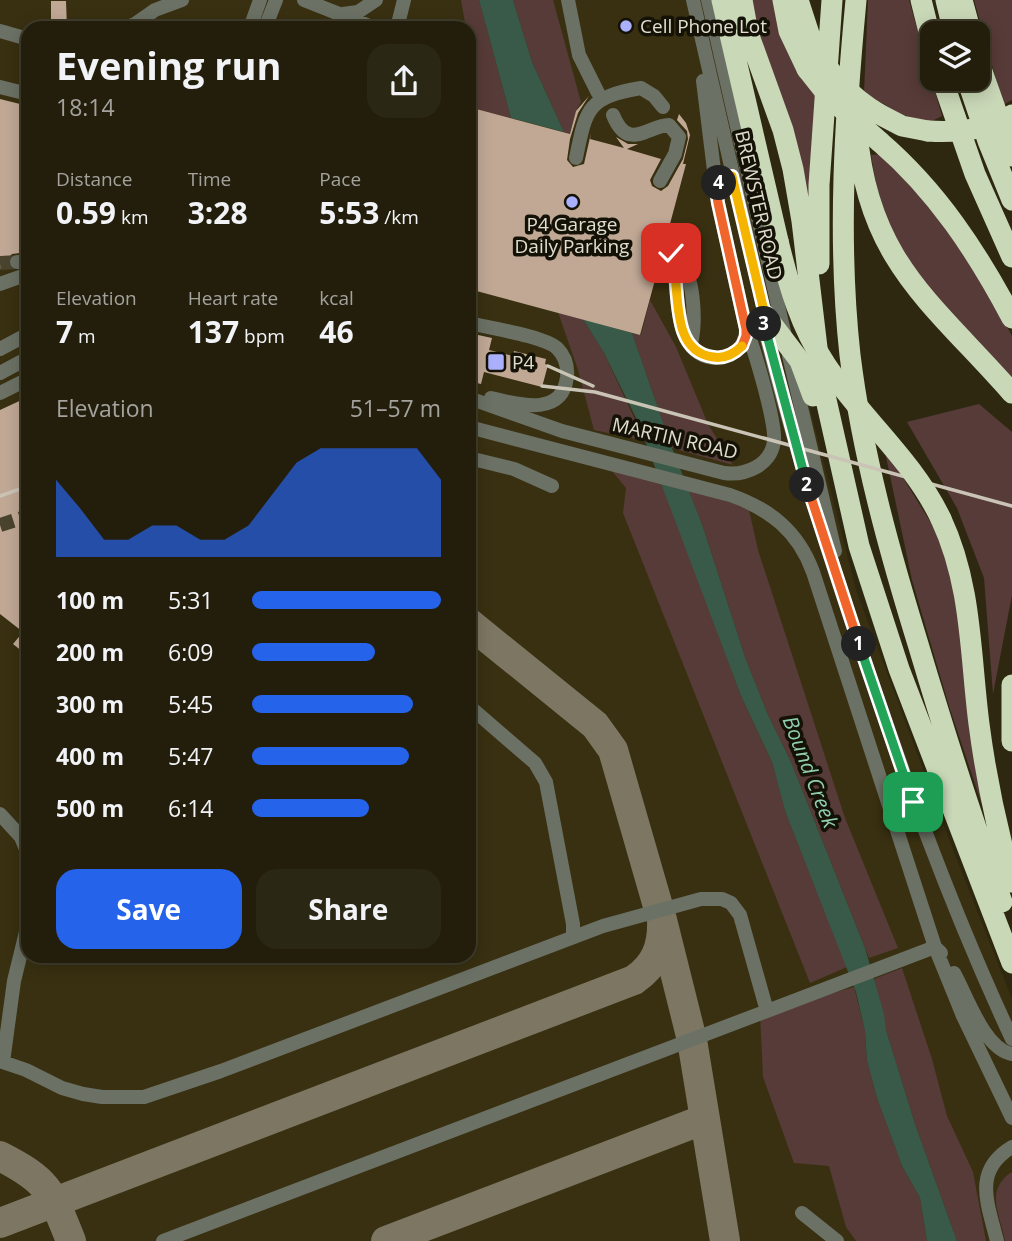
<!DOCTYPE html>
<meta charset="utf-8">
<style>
:root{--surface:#231e0c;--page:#2b2715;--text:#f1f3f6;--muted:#a3a29d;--line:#403c2d;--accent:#2563eb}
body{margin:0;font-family:"Open Sans",sans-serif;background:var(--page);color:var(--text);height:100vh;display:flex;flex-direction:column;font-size:26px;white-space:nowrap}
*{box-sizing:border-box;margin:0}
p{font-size:23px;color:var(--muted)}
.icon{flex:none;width:38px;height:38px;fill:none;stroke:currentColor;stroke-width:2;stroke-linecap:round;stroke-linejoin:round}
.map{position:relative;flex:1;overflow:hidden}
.side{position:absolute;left:21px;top:21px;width:455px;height:942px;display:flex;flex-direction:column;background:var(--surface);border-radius:21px;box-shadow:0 4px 18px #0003,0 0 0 2px var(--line)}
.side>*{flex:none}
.fabs{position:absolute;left:920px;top:21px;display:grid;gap:14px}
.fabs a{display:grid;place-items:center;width:70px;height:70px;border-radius:14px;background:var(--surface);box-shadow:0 4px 18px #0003,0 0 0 2px var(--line);font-size:35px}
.pin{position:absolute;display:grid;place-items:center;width:60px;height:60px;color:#fff;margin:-30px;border-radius:14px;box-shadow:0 4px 10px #0006}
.km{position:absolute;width:35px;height:35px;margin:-18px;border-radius:50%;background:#222;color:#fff;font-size:19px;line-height:35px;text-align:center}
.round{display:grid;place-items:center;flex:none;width:74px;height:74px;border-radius:21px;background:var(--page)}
.overview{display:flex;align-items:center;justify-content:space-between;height:119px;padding:0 35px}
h1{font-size:38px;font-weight:700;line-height:52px}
.stats{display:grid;grid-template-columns:repeat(3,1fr);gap:10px;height:119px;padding:7px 35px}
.stats div{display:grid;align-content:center}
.stats b{font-size:30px;font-weight:700}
.stats small{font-size:19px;font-weight:400}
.stats p{font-size:19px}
.chart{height:196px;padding:14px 35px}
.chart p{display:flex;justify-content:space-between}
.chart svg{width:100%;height:126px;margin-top:7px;fill:var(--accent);opacity:.7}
.button{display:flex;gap:14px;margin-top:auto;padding:14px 35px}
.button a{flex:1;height:80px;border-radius:21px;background:var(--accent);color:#fff;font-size:28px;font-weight:700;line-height:80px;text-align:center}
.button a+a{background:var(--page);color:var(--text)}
ul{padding:0 35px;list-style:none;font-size:23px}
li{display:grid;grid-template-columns:112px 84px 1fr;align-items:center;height:52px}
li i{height:18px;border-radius:9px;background:var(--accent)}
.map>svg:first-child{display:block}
.built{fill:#393011;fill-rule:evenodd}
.green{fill:#573b38}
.water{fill:#395a49}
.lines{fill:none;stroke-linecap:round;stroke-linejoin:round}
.taxiway{stroke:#7c7662;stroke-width:30}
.building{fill:#c0a895}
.minor-tunnel{stroke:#4a432d;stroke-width:14;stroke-dasharray:14 7;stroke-linecap:butt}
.minor{stroke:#6b7164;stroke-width:14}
.highway{stroke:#c9d8b7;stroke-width:21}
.rail{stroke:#c9c4b5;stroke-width:3.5}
.highway-bridge{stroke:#c9d8b7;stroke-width:21}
.split-1-casing{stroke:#fff;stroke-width:14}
.split-2-casing{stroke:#fff;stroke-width:14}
.split-3-casing{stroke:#fff;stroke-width:14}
.split-4-casing{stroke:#fff;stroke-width:14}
.split-5-casing{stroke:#fff;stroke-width:14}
.split-6-casing{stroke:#fff;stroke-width:14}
.split-1{stroke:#22a559;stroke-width:9}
.split-2{stroke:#f0652b;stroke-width:9}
.split-3{stroke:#22a559;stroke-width:9}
.split-4{stroke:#f5b400;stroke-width:9}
.split-5{stroke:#f0652b;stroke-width:9}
.split-6{stroke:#f5b400;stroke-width:9}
.poi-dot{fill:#aab0fb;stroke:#141107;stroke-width:2.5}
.labels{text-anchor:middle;stroke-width:7;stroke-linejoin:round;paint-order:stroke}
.poi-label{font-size:19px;fill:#e1ddcf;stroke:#141107;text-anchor:start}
.street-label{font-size:19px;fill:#e1ddcf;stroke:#141107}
.water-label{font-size:21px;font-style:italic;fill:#90ceaf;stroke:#141107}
</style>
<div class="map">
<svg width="1012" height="1241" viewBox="0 0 1012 1241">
<rect width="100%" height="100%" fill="#2f2810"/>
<!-- built -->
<path class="built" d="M0 0H713L801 373 856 590 955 855 1012 999V1241H0ZM28 28H469V956H28Z"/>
<!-- green -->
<path class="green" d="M461 0H479L511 118 477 109V74L470 51 469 28H466Z
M513 0H553L581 102 576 111 570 134 564 132 532 62Z
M747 0H775L819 100 813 199H806Z
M868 0H909L942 116 930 122 903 115 864 93Z
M974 0H1012V100L1003 105Z
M881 154 941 218 986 287 1012 336V380C970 334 916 285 890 228 880 205 875 180 871 155Z
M650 300 676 347 708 424 733 465 672 448 632 333 641 335Z
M558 312 583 319 604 353 645 441 594 430 578 370Z
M979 404 1012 432V595L993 694 984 578 957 508 907 422Z
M884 447 944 544 959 604 962 658 985 814 949 706 912 580Z
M612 471 662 483 741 696 772 762 785 811 847 967 810 983 623 513 626 488Z
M688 490 725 500 749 510 758 550 845 818 898 948 869 958 791 762 768 715 745 657 703 527Z
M902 968 932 1059 947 1116 973 1172 986 1241H957L915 1124 886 1030 874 979Z
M854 987 865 1031 867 1061 877 1098 902 1166 920 1198 927 1241H856L846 1227 829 1166 794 1163 763 1077 760 1014Z
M1010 1173H1012V1241H1005C1000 1214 985 1192 1010 1173Z"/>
<!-- water -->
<path class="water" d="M479 0H513L532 62 564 132 511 118Z
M583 319 632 333 672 448 703 527 745 657 768 715 791 762 865 948 884 1014 886 1030 915 1124 957 1241H927L920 1198 902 1166 877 1098 867 1061 865 1031 856 992 785 811 772 762 741 696 638 422 604 353Z"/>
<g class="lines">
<!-- taxiway -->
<path class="taxiway" d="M469 623 595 725 613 750 662 920 692 1040 725 1241
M0 1156C49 1181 51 1191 71 1241
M0 1223 634 980C656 965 663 946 662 920
M386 1241 705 1119"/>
</g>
<!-- building -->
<path class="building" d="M51 1H66L67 28H51Z
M589 96 578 113 570 139 567 160 573 167 584 164 591 133 590 139 624 148 616 137 628 144H638L627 149 661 159 650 180 652 186 661 191 668 186 683 159 688 139 687 131 677 120 679 114 686 123 690 135 683 164H686L667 235 665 242 659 240 655 256 661 258 640 335 469 289V107L570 134 576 111Z
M0 99 28 106V252L12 254 8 258V266L0 269Z
M469 333 492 338 489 350 513 356 514 351 546 359 545 364 548 365 542 387 484 372 481 384 469 381Z
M28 397V656L13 644 23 632 0 614V410Z"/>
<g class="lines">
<!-- minor-tunnel -->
<path class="minor-tunnel" d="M0 263 17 262
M0 525 28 516"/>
<!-- minor -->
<path class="minor" d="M304 0 372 27
M568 0 579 55 598 93
M693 0 765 315 764 326C788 425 818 521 850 617 898 761 948 902 1012 1039
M708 0 785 336
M343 14 358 12 376 0
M125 28 135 24 155 10 182 0
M250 28 260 0
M265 28 276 0
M397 28 404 0
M0 31 28 39
M0 87 28 94
M613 115C628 152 647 126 669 125L679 137 675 154 660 181
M576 158C586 108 588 97 641 88L654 96 663 107
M671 253C682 282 668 346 708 357 717 359 727 358 735 352 743 346 746 339 746 329
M678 259C695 275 696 322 691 344
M17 262H28
M0 284 28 274
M469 323C489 328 543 336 557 348 565 356 568 366 567 377 562 418 517 404 491 398
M0 349 28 334
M789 356 835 551
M0 373 28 358
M0 393 28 379
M469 398 562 431 724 473C746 476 771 465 774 441 776 422 754 348 746 329L718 203 703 81
M469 427 730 495C770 509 798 531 813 572L935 947 963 1016 1012 1118
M469 458 514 469 552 486
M469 706 535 763 546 782 573 924V936
M0 814 21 837 28 854
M954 973C967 996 984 1049 1012 1054
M0 1061 26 1070 62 1088 83 1094 102 1097H144L221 1071 603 926 701 899H722L731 903 740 915 767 1011
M3 1062 14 981 28 924
M802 1213 837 1241
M163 1241 935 947 941 953
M997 1241C988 1204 972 1171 1012 1147"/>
<!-- highway -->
<path class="highway" d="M722 0 778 241
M742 0 748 33 783 130 793 169 802 221 820 373 859 546 899 669 1012 963
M783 0 789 31 807 69
M798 0 811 40
M856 0C845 117 837 238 850 355 862 453 889 550 918 644 944 731 971 817 1002 902
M921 0 933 48
M946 0 954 33
M962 0 971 33
M978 60 1012 156
M942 79 975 174 1012 257
M967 79 988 141 1012 200
M879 114 902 126 928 131
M857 132C868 262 933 303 1012 393
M880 142C937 191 977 252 1012 318
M819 264V185L832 0
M765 315 800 361 813 396
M941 519C972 585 970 654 979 724 986 778 997 830 1012 882
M1012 685V741"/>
<!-- rail -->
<path class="rail" d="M548 366 593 386
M542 386 595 392 1012 506
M0 496 28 486"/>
<!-- highway-bridge -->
<path class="highway-bridge" d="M811 40C827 72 848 96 879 114
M807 69 830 98 880 142
M928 131C958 133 986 130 1012 115
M778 241C789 286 800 326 826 365 862 419 913 460 941 519"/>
</g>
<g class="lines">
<!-- split-1 casing -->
<g class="split-1-casing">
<path id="split-1" d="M859 644 913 802"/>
</g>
<!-- split-2 casing -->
<g class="split-2-casing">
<path id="split-2" d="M807 485 859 644"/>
</g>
<!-- split-3 casing -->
<g class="split-3-casing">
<path id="split-3" d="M764 324 807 485"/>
</g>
<!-- split-4 casing -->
<g class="split-4-casing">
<path id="split-4" d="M719 183 732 176 765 315 764 324"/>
</g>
<!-- split-5 casing -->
<g class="split-5-casing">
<path id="split-5" d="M719 183 716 190 718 203 746 329V336L742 346"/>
</g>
<!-- split-6 casing -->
<g class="split-6-casing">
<path id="split-6" d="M671 253C682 283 667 351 713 357 725 359 734 354 742 346"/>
</g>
<!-- split-1 -->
<use href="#split-1" class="split-1"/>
<!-- split-2 -->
<use href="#split-2" class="split-2"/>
<!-- split-3 -->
<use href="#split-3" class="split-3"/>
<!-- split-4 -->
<use href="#split-4" class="split-4"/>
<!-- split-5 -->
<use href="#split-5" class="split-5"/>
<!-- split-6 -->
<use href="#split-6" class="split-6"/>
</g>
<!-- markers -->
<g class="poi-dot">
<circle cx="626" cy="26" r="7"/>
<circle cx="572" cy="202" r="7"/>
<rect x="487" y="353" width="18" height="18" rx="3.5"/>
</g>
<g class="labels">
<!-- poi labels -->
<g class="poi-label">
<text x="640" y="33">Cell Phone Lot</text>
<text x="572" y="231" text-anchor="middle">P4 Garage<tspan x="572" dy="22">Daily Parking</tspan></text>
<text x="512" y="369">P4</text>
</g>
<!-- street labels -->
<g class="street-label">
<text transform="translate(759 205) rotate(77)" y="7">BREWSTER ROAD</text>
<text transform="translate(675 438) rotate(13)" y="7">MARTIN ROAD</text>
</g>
<!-- water labels -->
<g class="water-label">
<text transform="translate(810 772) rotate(69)" y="7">Bound Creek</text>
</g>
</g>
</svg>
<div class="fabs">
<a><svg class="icon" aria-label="layers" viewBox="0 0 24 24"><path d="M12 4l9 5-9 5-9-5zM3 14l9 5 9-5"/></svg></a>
</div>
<div class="pin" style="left:913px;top:802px;background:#1e9e55"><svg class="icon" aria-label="arrive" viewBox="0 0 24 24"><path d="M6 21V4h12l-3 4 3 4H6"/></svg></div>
<div class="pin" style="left:671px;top:253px;background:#d93025"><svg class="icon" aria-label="check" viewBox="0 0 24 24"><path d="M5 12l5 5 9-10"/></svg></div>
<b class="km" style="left:859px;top:644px">1</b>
<b class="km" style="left:807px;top:485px">2</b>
<b class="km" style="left:764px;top:324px">3</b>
<b class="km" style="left:719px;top:183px">4</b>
<section class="side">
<div class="overview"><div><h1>Evening run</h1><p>18:14</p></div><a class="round"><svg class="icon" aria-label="share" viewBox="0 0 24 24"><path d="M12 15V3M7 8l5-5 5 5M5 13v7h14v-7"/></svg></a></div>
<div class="stats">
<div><p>Distance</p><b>0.59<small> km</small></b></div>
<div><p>Time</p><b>3:28</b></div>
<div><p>Pace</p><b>5:53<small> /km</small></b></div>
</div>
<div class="stats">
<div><p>Elevation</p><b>7<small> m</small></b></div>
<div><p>Heart rate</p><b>137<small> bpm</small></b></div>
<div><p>kcal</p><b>46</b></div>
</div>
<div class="chart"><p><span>Elevation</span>51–57 m</p>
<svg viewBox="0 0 160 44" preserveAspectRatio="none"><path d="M0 44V17L10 27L20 38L30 38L40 33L50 33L60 38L70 38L80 33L90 22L100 11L110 6L120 6L130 6L140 6L150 6L160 17V44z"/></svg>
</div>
<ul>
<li><b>100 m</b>5:31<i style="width:100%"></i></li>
<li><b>200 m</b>6:09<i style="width:65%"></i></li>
<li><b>300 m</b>5:45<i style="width:85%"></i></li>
<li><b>400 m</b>5:47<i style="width:83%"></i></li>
<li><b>500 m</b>6:14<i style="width:62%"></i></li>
</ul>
<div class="button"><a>Save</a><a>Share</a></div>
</section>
</div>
